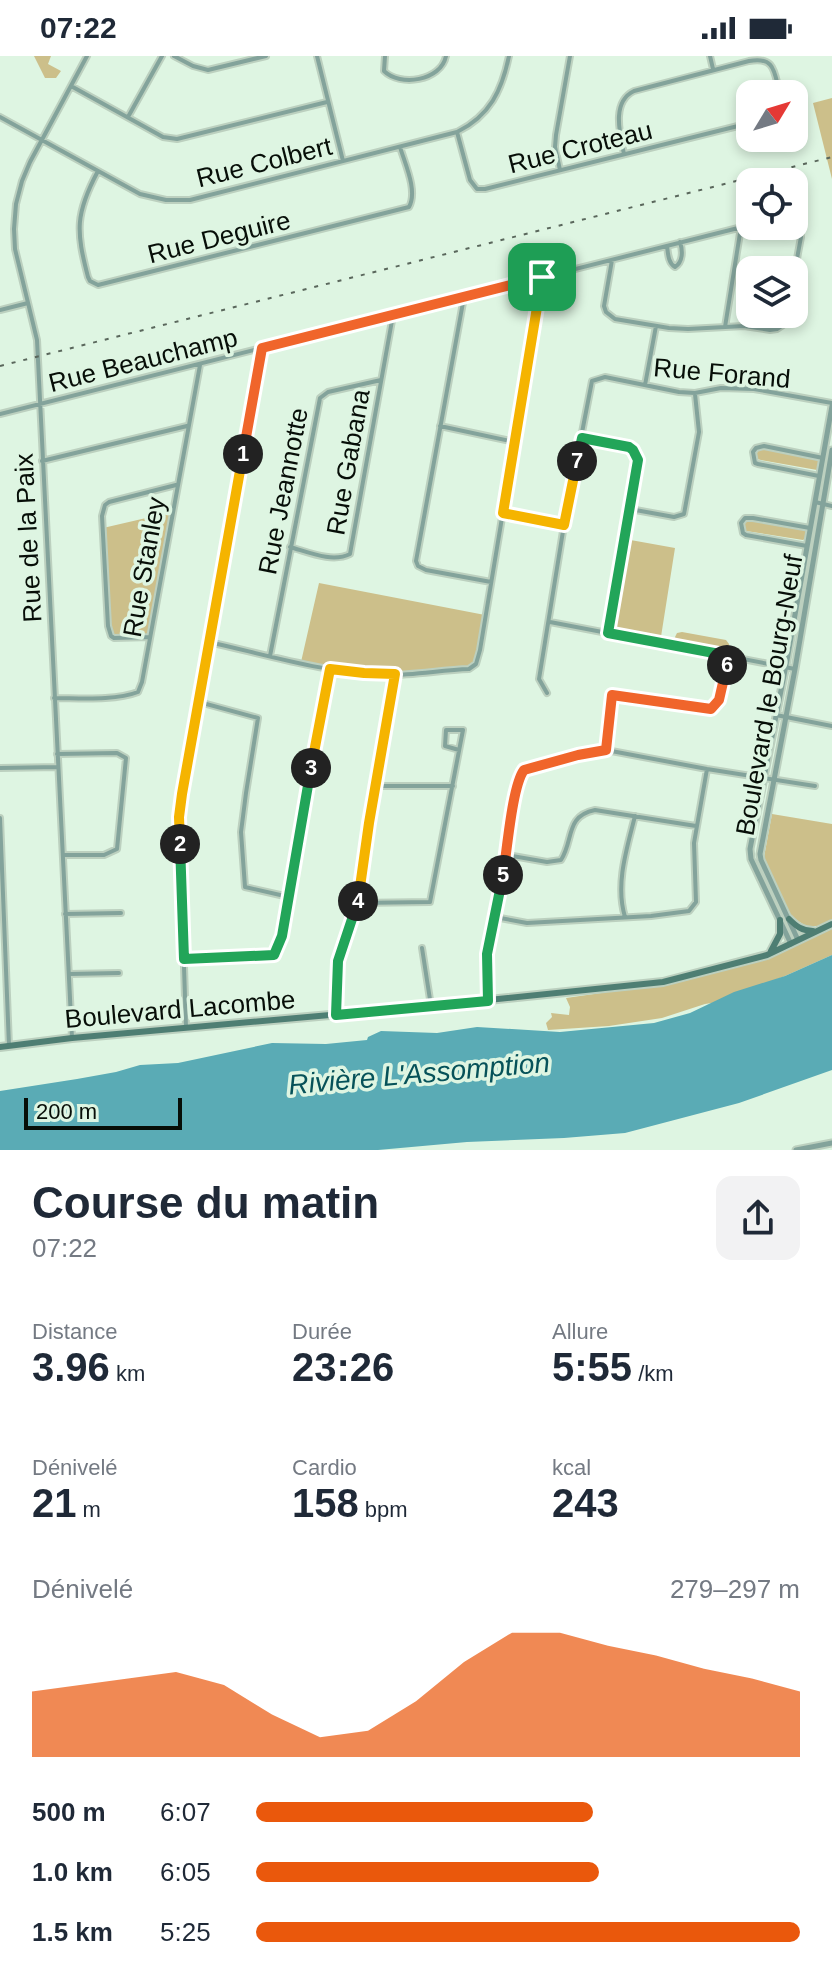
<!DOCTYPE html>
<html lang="fr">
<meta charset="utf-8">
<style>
:root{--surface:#fff;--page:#f2f2f3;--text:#1f2937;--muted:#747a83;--accent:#ea580c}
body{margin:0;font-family:Helvetica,sans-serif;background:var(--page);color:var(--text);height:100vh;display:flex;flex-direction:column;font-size:30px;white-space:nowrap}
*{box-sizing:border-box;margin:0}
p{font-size:26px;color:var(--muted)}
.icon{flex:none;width:44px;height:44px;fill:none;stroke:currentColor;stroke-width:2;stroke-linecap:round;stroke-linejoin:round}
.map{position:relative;height:1094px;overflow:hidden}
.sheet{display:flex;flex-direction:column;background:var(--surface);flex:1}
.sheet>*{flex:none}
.needle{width:52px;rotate:52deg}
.fabs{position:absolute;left:736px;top:24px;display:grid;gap:16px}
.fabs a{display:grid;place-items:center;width:72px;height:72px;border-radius:16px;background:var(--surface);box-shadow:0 4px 12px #0003;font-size:40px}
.scale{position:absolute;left:24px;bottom:20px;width:158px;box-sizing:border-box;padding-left:8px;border:4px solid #070e08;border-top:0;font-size:22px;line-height:28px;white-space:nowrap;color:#070e08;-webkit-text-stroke:6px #def5e2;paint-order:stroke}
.pin{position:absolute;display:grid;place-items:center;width:68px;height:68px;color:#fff;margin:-34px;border-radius:16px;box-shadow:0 4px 12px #0006}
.km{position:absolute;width:40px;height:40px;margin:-20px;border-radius:50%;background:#222;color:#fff;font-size:22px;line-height:40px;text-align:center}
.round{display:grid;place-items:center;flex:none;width:84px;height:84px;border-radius:16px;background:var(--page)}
.headline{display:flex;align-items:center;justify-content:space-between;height:136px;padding:0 32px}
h1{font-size:44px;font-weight:700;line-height:60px}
.stats{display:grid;grid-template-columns:repeat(3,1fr);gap:12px;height:136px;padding:8px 32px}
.stats div{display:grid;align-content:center}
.stats b{font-size:40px;font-weight:700}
.stats small{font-size:22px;font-weight:400}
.stats p{font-size:22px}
.chart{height:224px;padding:16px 32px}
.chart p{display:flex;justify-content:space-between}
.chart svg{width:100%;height:144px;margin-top:8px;fill:var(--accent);opacity:.7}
ul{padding:0 32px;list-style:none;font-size:26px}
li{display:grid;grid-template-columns:128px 96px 1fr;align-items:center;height:60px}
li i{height:20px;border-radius:10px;background:var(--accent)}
.status{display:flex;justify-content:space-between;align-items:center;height:56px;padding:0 40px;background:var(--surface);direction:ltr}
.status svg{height:22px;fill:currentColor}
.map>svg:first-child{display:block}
.green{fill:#ccbf8a}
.water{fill:#5aabb5}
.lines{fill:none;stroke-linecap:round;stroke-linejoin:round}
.minor-casing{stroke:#bcd0bf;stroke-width:8}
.tertiary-casing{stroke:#bcd0bf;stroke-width:9}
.secondary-casing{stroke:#bcd0bf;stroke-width:10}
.minor{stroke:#83a39b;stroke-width:4}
.tertiary{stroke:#83a39b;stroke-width:5}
.secondary{stroke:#4e7e73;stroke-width:6}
.rail{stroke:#5a675c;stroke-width:2;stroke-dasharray:4 8;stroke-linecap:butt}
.split-1-casing{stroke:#fff;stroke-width:16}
.split-2-casing{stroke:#fff;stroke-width:16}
.split-3-casing{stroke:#fff;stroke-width:16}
.split-4-casing{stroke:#fff;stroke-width:16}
.split-5-casing{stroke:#fff;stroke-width:16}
.split-6-casing{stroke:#fff;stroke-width:16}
.split-7-casing{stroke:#fff;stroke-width:16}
.split-8-casing{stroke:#fff;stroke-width:16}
.split-1{stroke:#f0652b;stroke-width:10}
.split-2{stroke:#f5b400;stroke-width:10}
.split-3{stroke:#22a559;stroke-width:10}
.split-4{stroke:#f5b400;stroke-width:10}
.split-5{stroke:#22a559;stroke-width:10}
.split-6{stroke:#f0652b;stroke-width:10}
.split-7{stroke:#22a559;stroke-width:10}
.split-8{stroke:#f5b400;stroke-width:10}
.labels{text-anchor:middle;stroke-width:7;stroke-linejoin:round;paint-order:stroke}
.street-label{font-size:26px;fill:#070e08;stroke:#def5e2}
.water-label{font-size:28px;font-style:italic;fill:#065259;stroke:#def5e2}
</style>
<div class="status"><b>07:22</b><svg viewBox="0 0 49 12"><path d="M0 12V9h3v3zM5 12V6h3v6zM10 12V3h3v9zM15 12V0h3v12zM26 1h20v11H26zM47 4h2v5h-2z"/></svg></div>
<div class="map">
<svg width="832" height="1094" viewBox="0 0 832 1094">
<rect width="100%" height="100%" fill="#def5e2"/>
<!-- green -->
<path class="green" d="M34 0H51L48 8 61 15 56 22H45Z
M832 42V123L813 47Z
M757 393H764L817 403 820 406V411L817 414 761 404 757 403 755 399Z
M172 456 150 581 124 583 111 580 108 570 103 472Z
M749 463 806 473 808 477 806 482 803 484 746 475 743 468Z
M625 483 675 492 660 587 608 577Z
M319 527 485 559 476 608 472 611 388 619 330 612 301 606Z
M682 576 726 584 729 588 730 594 724 596 677 586 675 581 677 577Z
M772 758 832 768V866L824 870H806L790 860 764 801Z
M832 868V899L785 920 718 946 705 948 662 962 609 970 548 974 546 967 552 961 551 957 569 959 570 951 566 942 601 937V933L663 926 767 899Z"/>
<!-- water -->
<path class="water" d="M832 899V1014L739 1047 625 1077 564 1082 467 1086 378 1094H0V1035L77 1023 116 1016 140 1009 178 1007 272 987 326 988 367 984 368 981 381 975 437 977 477 971 560 976 654 967 690 957 734 936 785 920Z"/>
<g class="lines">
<!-- minor casing -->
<g class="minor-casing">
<path id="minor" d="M174 0 193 10 208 14 266 0
M317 0 343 105
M385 0 384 15C400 31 441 25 446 0
M710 0 713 13
M71 30 163 81 177 83 327 46
M0 61 140 138 166 144H190L457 76C490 60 502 34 509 0
M128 61 162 0
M457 76 470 124 477 133H485L750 67
M624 98C620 78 611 46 634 35L749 5C776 0 774 17 780 38
M560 114 555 91 556 79 570 0
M98 115C75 158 76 175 88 221L90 225 98 229 409 151C418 135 405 108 400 91
M794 168 800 173 801 181 794 219
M667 190C668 197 668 207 675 211 683 206 683 195 680 186
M612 204 604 250 606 256 615 263 669 272 688 273 744 270 770 274 777 273 783 269 787 258
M464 241 416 505 418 510 426 514 491 526
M0 254 28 247
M725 271 741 171
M645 329 656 270
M0 358 750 169
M440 370 515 386
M582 382 629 391 633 394 638 404 608 577
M42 405 187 370
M819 420 758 408 755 407 753 396 756 392 764 390 823 402
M815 446 832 450
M630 453 674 461 684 458 699 376 695 338
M503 457 563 469
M807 490 746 479 743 477 741 467 745 462H753L810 472
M290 491C308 496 332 507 350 498L393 259
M550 566 795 613
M150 581 114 582 111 580 108 570 102 460 105 449 109 446 176 429
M209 586C267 599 329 618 388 619 415 619 442 614 469 613L476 608 480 594 542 221
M270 600 320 342 328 336 381 324
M547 637 539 623 564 469 592 325 605 321 679 336 695 337 721 332 754 333 832 347
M54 642C79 642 115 645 138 636L142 626 200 309
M199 646 258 662 246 737 241 776 245 831 289 841
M776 659 832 670
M606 694 612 639 711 653 719 644 730 600
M57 698 117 697 126 702 117 793 104 799H63
M0 712 58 711
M375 730H453
M0 762 9 990
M507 799 547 806 561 804C574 784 565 760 595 754L696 770
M357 847 430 846 463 674H446L445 690 459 694
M65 858 121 857
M495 861 527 867 651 860 689 855 696 846 694 787 707 713
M625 861C615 828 627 792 635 760
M422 892 431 950
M184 903 274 899 282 880 299 776 330 613
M69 918 119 917
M488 945 487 898 507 799 516 735 521 719 524 714 578 699 606 694 707 713 815 730
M336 959 338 905 357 847 369 767 395 618
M186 972 179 756 262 292
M72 982 37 284 15 193 14 173 16 148 22 125 30 106 87 0"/>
</g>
<!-- tertiary casing -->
<g class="tertiary-casing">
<path id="tertiary" d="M798 884 761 804 760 798 795 613 832 394
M791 888 751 803 750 793 787 604 832 350
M796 1094 832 1087"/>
</g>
<!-- secondary casing -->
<g class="secondary-casing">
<path id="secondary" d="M789 863C796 870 802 875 813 875
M771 895 780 878V864
M0 991 72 982 431 950 663 926 767 899 832 868"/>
</g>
<!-- minor -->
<use href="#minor" class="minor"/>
<!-- tertiary -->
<use href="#tertiary" class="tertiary"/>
<!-- secondary -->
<use href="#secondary" class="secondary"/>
<!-- rail -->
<path class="rail" d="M0 310 832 101"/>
</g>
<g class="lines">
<!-- split-1 casing -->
<g class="split-1-casing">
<path id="split-1" d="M243 398 262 292 542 221"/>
</g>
<!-- split-2 casing -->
<g class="split-2-casing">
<path id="split-2" d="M180 788 179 761 182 738 243 398"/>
</g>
<!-- split-3 casing -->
<g class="split-3-casing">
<path id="split-3" d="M180 788 184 903 274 899 282 880 311 712"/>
</g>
<!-- split-4 casing -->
<g class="split-4-casing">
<path id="split-4" d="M311 712 330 613 364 617 395 618 369 767 358 845"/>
</g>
<!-- split-5 casing -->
<g class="split-5-casing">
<path id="split-5" d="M358 845 338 905 336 959 488 945 487 898 503 819"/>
</g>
<!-- split-6 casing -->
<g class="split-6-casing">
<path id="split-6" d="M503 819C507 796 512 730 524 714L578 699 606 694 612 639 711 653 719 644 727 609"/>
</g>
<!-- split-7 casing -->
<g class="split-7-casing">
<path id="split-7" d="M577 405 582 382 629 391 633 394 638 404 608 577 730 600 727 609"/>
</g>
<!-- split-8 casing -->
<g class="split-8-casing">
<path id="split-8" d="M542 221 503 457 564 469 577 405"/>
</g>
<!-- split-1 -->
<use href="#split-1" class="split-1"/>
<!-- split-2 -->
<use href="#split-2" class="split-2"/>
<!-- split-3 -->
<use href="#split-3" class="split-3"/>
<!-- split-4 -->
<use href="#split-4" class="split-4"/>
<!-- split-5 -->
<use href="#split-5" class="split-5"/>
<!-- split-6 -->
<use href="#split-6" class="split-6"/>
<!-- split-7 -->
<use href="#split-7" class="split-7"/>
<!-- split-8 -->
<use href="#split-8" class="split-8"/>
</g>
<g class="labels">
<!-- street labels -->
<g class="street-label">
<text transform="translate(580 91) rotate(-14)" y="9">Rue Croteau</text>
<text transform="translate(264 106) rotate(-14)" y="9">Rue Colbert</text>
<text transform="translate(219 181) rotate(-14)" y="9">Rue Deguire</text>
<text transform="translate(143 304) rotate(-14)" y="9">Rue Beauchamp</text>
<text transform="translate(722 317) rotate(5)" y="9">Rue Forand</text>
<text transform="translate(348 406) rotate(-80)" y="9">Rue Gabana</text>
<text transform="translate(283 435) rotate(-79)" y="9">Rue Jeannotte</text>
<text transform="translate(28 482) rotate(-93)" y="9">Rue de la Paix</text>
<text transform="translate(144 511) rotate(-80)" y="9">Rue Stanley</text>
<text transform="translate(769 639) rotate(-80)" y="9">Boulevard le Bourg-Neuf</text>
<text transform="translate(180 953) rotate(-5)" y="9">Boulevard Lacombe</text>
</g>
<!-- water labels -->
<g class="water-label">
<text transform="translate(419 1017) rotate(-5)" y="10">Rivière L'Assomption</text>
</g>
</g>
</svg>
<div class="fabs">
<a><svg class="needle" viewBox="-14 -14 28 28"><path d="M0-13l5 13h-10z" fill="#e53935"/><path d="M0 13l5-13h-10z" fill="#747a83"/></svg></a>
<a><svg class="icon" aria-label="locate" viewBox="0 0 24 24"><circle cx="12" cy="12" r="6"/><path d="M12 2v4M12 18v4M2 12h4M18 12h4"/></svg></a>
<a><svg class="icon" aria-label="layers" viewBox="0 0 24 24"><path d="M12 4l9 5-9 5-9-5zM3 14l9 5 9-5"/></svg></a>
</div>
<div class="scale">200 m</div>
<div class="pin" style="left:542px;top:221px;background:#1e9e55"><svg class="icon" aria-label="arrive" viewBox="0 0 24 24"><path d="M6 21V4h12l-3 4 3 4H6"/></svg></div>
<b class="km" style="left:243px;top:398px">1</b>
<b class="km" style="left:180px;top:788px">2</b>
<b class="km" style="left:311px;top:712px">3</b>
<b class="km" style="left:358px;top:845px">4</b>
<b class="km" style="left:503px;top:819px">5</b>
<b class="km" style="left:727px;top:609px">6</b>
<b class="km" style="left:577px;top:405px">7</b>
</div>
<section class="sheet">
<div class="headline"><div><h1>Course du matin</h1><p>07:22</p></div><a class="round"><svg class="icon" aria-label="share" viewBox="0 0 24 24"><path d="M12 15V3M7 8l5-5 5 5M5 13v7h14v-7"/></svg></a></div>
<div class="stats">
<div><p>Distance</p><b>3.96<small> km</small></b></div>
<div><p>Durée</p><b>23:26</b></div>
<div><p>Allure</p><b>5:55<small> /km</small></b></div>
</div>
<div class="stats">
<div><p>Dénivelé</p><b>21<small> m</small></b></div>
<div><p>Cardio</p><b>158<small> bpm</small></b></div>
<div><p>kcal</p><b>243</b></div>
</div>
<div class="chart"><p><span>Dénivelé</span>279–297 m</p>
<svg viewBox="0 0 160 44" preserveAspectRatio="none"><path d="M0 44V24L10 22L20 20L30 18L40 22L50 31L60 38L70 36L80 27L90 15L100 6L110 6L120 10L130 13L140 17L150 20L160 24V44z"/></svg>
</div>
<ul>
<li><b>500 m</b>6:07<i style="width:62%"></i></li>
<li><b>1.0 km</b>6:05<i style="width:63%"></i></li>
<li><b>1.5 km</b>5:25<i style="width:100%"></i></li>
</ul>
</section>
